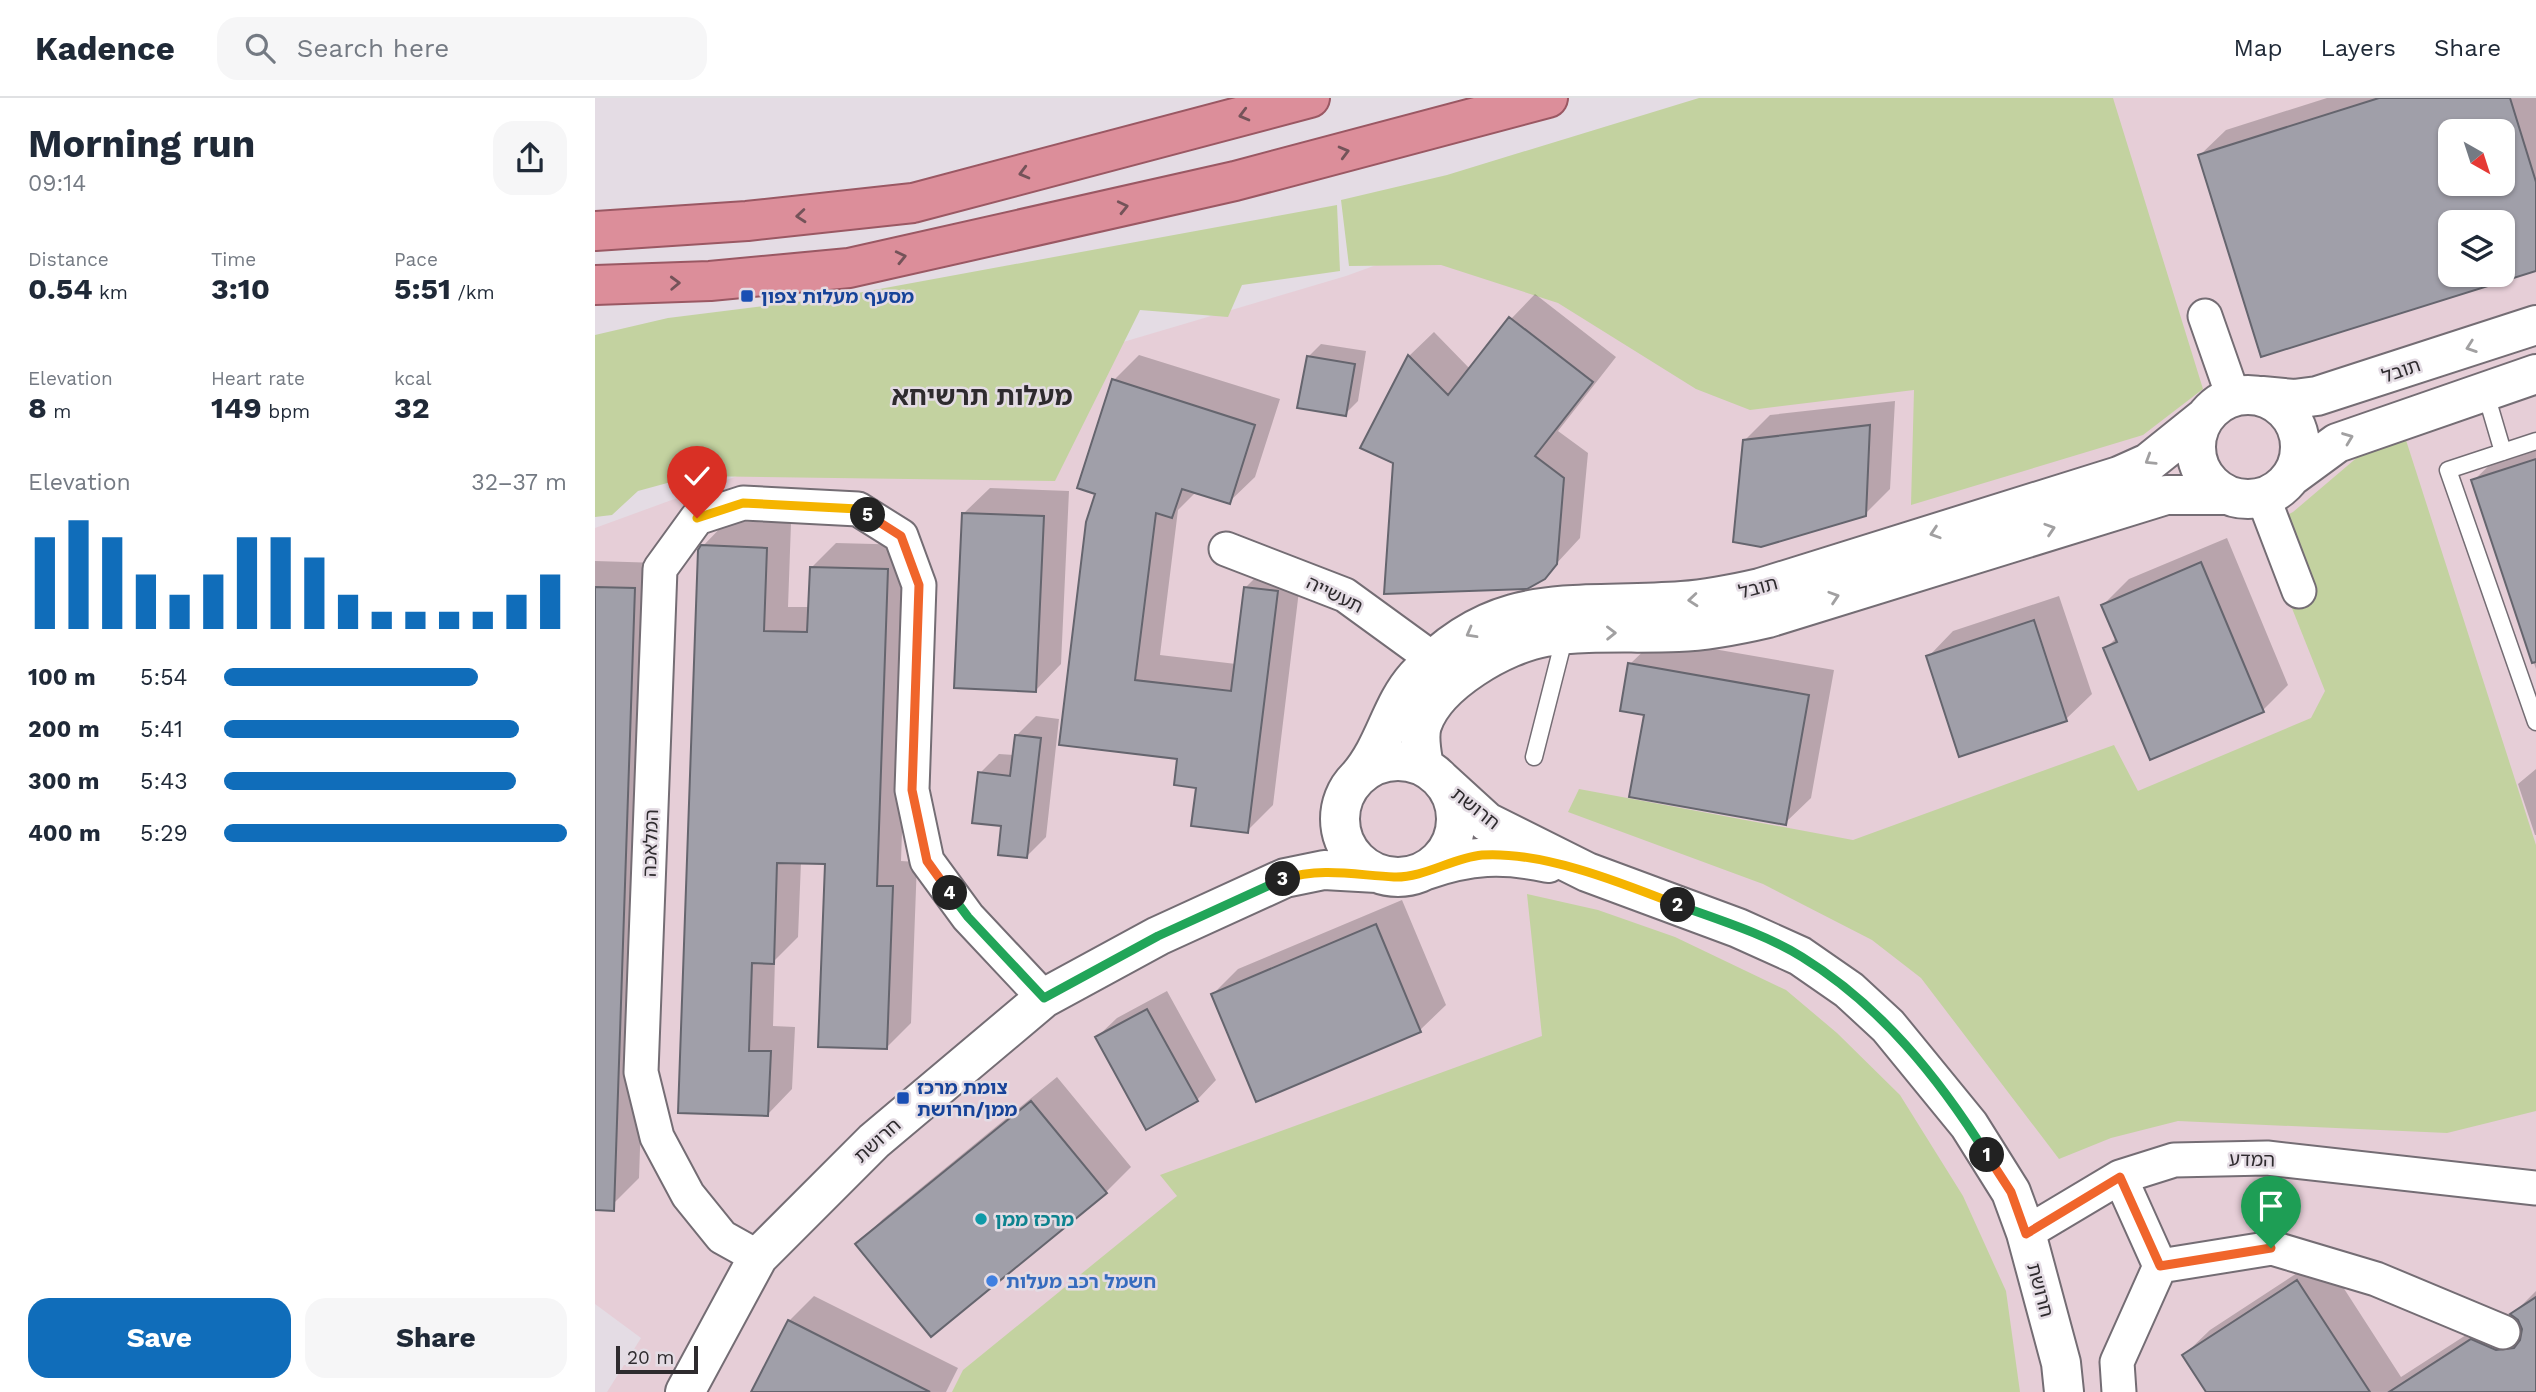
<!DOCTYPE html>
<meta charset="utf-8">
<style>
:root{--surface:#fff;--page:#f6f6f7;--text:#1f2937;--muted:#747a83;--line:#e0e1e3;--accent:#106dba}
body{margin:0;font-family:"Work Sans","Noto Sans Hebrew",sans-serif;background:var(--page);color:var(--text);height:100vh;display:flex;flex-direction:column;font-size:26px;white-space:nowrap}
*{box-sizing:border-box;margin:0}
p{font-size:23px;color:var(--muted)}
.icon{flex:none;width:38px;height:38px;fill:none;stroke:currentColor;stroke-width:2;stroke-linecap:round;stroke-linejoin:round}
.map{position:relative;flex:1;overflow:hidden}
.details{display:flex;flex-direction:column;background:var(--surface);width:595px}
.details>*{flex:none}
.needle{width:46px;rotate:141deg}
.fabs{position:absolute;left:1843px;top:21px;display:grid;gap:14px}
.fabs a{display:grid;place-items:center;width:77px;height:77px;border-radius:14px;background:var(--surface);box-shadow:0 2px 5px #0004;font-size:35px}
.scale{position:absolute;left:21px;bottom:18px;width:82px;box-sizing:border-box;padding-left:7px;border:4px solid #2e2b2e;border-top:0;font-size:19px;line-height:24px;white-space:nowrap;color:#2e2b2e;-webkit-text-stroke:5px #e4dce4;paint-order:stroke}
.pin{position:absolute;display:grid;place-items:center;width:60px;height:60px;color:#fff;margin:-72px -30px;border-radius:50% 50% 50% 0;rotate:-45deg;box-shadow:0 0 7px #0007}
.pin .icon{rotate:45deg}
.km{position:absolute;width:35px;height:35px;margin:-18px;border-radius:50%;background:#222;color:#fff;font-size:19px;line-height:35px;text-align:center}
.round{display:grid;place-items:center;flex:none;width:74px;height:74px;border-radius:21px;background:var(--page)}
.head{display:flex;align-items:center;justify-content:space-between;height:119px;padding:0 28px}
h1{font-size:38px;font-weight:700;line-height:52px}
.stats{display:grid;grid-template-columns:repeat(3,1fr);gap:10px;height:119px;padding:7px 28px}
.stats div{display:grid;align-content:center}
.stats b{font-size:30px;font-weight:700}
.stats small{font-size:19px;font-weight:400}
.stats p{font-size:19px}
.chart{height:196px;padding:14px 28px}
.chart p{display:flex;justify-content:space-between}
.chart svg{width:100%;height:126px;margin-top:7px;stroke:var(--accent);stroke-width:6}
.cta{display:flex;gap:14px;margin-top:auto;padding:14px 28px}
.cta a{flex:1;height:80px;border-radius:21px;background:var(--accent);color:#fff;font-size:28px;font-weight:700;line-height:80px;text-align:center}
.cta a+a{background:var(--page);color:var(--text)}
ul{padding:0 28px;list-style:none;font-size:23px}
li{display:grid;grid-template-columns:112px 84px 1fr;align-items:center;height:52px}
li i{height:18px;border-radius:9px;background:var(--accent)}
header{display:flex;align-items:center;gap:42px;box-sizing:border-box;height:98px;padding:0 35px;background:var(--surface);border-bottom:2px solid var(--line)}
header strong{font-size:33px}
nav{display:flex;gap:38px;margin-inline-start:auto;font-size:24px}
.search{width:490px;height:63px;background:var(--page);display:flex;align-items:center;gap:18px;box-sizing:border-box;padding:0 24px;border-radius:21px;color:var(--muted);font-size:26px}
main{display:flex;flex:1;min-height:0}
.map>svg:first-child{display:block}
.industrial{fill:#e6ced7;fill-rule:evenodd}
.green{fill:#c3d2a0}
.shadow{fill:#0003;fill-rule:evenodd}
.building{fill:#a09fa9;stroke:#65656e;stroke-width:2;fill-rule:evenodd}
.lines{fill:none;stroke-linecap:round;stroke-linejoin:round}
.service-casing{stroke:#746d74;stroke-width:19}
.minor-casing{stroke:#746d74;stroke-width:37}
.tertiary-casing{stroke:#746d74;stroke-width:42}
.trunk-casing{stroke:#9a5863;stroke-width:42}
.service{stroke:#fff;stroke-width:16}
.minor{stroke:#fff;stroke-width:33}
.tertiary{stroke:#fff;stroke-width:38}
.trunk{stroke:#dc8e9a;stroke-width:38}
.oneway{stroke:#745359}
.oneway2{stroke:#a1a0a1}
.split-1-casing{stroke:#fff;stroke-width:14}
.split-2-casing{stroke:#fff;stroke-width:14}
.split-3-casing{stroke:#fff;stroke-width:14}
.split-4-casing{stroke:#fff;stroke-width:14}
.split-5-casing{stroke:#fff;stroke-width:14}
.split-6-casing{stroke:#fff;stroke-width:14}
.split-1{stroke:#f0652b;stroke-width:9}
.split-2{stroke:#22a559;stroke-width:9}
.split-3{stroke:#f5b400;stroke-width:9}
.split-4{stroke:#22a559;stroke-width:9}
.split-5{stroke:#f0652b;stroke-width:9}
.split-6{stroke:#f5b400;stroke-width:9}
.transit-dot{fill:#1a4fb4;stroke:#e4dce4;stroke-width:2.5}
.culture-dot{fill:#0f9aa8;stroke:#e4dce4;stroke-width:2.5}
.shop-dot{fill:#3f7fe0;stroke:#e4dce4;stroke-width:2.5}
.labels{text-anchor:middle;stroke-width:5;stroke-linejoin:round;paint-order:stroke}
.transit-label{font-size:19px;font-weight:bold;fill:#164399;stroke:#e4dce4;text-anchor:start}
.street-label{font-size:19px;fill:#2e2b2e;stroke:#e4dce4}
.culture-label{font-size:19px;font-weight:bold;fill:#0d838f;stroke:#e4dce4;text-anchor:start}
.shop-label{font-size:19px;font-weight:bold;fill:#366cbe;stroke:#e4dce4;text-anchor:start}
.district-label{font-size:26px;font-weight:bold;fill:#2e2b2e;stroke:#e4dce4}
</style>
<header>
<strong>Kadence</strong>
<div class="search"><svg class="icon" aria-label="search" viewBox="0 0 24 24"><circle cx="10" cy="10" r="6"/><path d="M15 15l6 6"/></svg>Search here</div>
<nav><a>Map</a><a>Layers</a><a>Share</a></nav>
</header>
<main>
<section class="details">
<div class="head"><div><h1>Morning run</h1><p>09:14</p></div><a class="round"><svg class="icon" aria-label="share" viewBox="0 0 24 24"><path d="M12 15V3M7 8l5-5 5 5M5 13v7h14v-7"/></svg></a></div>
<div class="stats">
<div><p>Distance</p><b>0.54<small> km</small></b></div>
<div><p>Time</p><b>3:10</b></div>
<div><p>Pace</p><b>5:51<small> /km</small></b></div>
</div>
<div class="stats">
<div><p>Elevation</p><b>8<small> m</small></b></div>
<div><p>Heart rate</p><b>149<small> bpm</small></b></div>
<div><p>kcal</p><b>32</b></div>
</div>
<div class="chart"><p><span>Elevation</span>32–37 m</p>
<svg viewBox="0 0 160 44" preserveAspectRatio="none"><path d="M5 44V12M15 44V6M25 44V12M35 44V25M45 44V32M55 44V25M65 44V12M75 44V12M85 44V19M95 44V32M105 44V38M115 44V38M125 44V38M135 44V38M145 44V32M155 44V25"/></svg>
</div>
<ul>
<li><b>100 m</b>5:54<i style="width:74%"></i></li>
<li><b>200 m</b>5:41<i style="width:86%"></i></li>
<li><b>300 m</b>5:43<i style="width:85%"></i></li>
<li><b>400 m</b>5:29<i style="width:100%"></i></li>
</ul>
<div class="cta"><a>Save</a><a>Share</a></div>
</section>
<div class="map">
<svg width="1941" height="1294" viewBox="0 0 1941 1294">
<rect width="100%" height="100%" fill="#e4dce4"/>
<!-- industrial -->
<path class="industrial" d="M1242 0H1941V1294H12L46 1240 0 1206V430L430 273 751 178ZM1855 33H1908V86H1855ZM1855 124H1908V177H1855Z"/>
<!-- green -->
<path class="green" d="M1104 0H1518L1608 291 1548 337 1316 407 1319 292 1155 312 1101 291 963 205 846 167 754 168 746 102 852 77Z
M742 107 745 173 647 187 633 219 545 212 460 383 98 378 43 393 17 417 0 419V237L73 220 241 199Z
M1810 339 1941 747V1013L1852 1035 1583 1023 1516 1040 1464 1061 1326 880 1277 842 1168 786 973 714 984 691 1258 742 1519 647 1543 693 1716 620 1730 593 1665 430 1698 414 1765 357Z
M932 796 1003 812 1080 839 1191 892 1242 935 1305 997 1368 1098 1411 1193 1425 1294H357L368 1272 582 1098 565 1077 947 938Z"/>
<!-- shadow -->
<path class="shadow" d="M1732 0H1941V171L1667 256 1605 57 1631 32ZM1855 33H1908V86H1855ZM1855 124H1908V177H1855Z
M940 196 1021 259 963 333 993 355 985 440 949 479 800 364 768 350 814 258 839 234 876 272 916 221Z
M726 246 771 253 763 303 750 316 713 259Z
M544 257 685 301 660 379 634 404 601 394 583 412 565 557 641 566 650 490 676 464 707 468 678 707 652 733 603 688 584 660 466 645 519 282Z
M1300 303 1295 391 1270 416 1149 343 1175 317Z
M1941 345V571L1878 383 1904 358Z
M395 390 474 393 466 566 441 592 369 415Z
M132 423 196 425 193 509H215L216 470 241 445 317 447 306 763 322 764 316 925 292 949 232 765 206 764 203 839 180 862 178 928 200 929 197 991 173 1016 85 1014 107 449Z
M1632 440 1693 587 1668 612 1510 551 1522 539 1508 507 1534 481Z
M0 463 65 465 44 1080 18 1106 0 1105Z
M1464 498 1497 596 1471 621 1333 559 1358 533Z
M1061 541 1239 572 1216 700 1190 725 1051 615 1035 566Z
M441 618 464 621 451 739 432 758 408 726 385 675 404 656 419 657 421 638Z
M1941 671V737H1940L1923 686Z
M807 802 851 907 825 932 662 1001 618 896 643 871Z
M572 893 621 982 602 1002 502 939 522 920Z
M462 979 536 1069 511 1094 263 1146 288 1121Z
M1728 1158 1806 1279 1902 1217 1927 1227 1918 1216 1941 1193V1294H1613L1589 1257 1615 1232Z
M219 1198 363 1270 351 1294H158L194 1223Z"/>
<!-- building -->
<path class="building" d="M1784 0H1915L1941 84V173L1666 259 1603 57ZM1855 33H1908V86H1855ZM1855 124H1908V177H1855Z
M914 219 998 284 940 358 969 380 962 466 950 481 932 491 789 496 798 365 765 350 813 257 853 297Z
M712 258 760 266 751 318 702 310Z
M517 281 660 327 635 406 587 391 577 420 561 415 540 582 636 593 649 489 683 493 653 735 596 728 601 690 579 687 582 661 464 647 491 424 500 396 482 390Z
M1275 327 1271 418 1166 449 1138 444 1148 342Z
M1941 361V564L1937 565 1876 382Z
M367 415 449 418 441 594 359 590Z
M106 447 172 450 169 533 212 534 215 469 293 471 282 788H298L292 951 223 949 230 766 182 765 179 866 157 865 154 953H176L173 1018 83 1015 103 452Z
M1606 464 1669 614 1555 662 1508 550 1522 544 1506 507Z
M0 489 40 490 19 1113 0 1112Z
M1439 522 1472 623 1364 659 1331 558Z
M1033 565 1214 597 1191 727 1034 699 1049 617 1025 613Z
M420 637 446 640 432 760 403 757 406 728 377 725 383 674 415 678Z
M781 826 826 934 661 1004 616 896Z
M552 911 603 1003 551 1032 500 939Z
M436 1003 512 1095 336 1239 260 1146Z
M1702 1182 1775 1294H1611L1587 1257Z
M1941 1199V1294H1794L1876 1241 1901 1252 1919 1250 1925 1242 1927 1231 1923 1222 1915 1216Z
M193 1222 335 1294H156Z"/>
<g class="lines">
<!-- service casing -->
<g class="service-casing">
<path id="service" d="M1890 293 1908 354
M1941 343 1853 372 1941 624
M939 659 970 537"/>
</g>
<!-- minor casing -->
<g class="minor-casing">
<path id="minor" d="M1610 218 1638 298
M1668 399 1704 493
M631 451 750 497 838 561
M1525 1079 1565 1168
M1431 1135 1525 1079 1579 1062 1672 1060 1941 1090
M163 1159 127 1139 93 1097 62 1039 46 974 65 471 102 420 148 405 263 411 306 438 324 487 317 692 332 763 373 819 449 900
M1524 1294 1522 1264 1565 1168 1677 1150 1781 1181 1908 1234"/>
</g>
<!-- tertiary casing -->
<g class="tertiary-casing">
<path id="tertiary" d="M1601 349a52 52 0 1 1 104 0a52 52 0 1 1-104 0Z
M1667 298 1699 301 1722 298 1941 227
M1697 378 1742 345 1941 276
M745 721a58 58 0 1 1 116 0a58 58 0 1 1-116 0Z
M829 669C827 656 823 640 827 627 841 585 909 546 950 539 994 532 1039 536 1083 534 1114 533 1143 527 1173 520L1571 397H1631
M763 679C790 648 795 608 821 579 902 489 981 511 1087 503 1114 501 1139 496 1165 490L1524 378 1553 365 1609 320
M846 682 892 724 992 774 1143 830 1205 858 1254 892 1293 928 1374 1027 1416 1094 1431 1135 1466 1265 1469 1294
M831 772C875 757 907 755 953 765
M90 1294 163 1159 279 1043 449 900 563 838 690 780 729 772 782 775"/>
</g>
<!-- trunk casing -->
<g class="trunk-casing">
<path id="trunk" d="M0 133 152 123 318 105 715 0
M0 187 115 183 254 170 640 83 953 0"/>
</g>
<!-- service -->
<use href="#service" class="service"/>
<!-- minor -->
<use href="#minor" class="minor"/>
<!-- tertiary -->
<use href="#tertiary" class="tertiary"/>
<!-- trunk -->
<use href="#trunk" class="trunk"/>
</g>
<!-- one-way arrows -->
<defs><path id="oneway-chevron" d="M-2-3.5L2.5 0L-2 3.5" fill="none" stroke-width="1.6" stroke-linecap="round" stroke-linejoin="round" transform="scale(1.75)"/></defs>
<g class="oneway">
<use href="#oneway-chevron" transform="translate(649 17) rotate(165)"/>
<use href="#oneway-chevron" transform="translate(749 54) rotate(-15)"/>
<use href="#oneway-chevron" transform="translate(429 75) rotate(165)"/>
<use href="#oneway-chevron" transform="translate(528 109) rotate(-13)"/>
<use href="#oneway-chevron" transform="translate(206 118) rotate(175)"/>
<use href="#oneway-chevron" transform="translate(306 159) rotate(-13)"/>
<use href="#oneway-chevron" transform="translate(80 185) rotate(-2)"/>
</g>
<g class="oneway2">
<use href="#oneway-chevron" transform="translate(1876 249) rotate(161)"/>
<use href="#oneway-chevron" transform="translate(1753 340) rotate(-21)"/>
<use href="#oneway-chevron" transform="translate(1555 362) rotate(148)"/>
<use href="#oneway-chevron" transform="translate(1455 431) rotate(-18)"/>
<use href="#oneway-chevron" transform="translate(1340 435) rotate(162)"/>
<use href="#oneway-chevron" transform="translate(1239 499) rotate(-18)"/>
<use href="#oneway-chevron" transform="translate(1098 502) rotate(175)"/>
<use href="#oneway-chevron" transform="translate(876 535) rotate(151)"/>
<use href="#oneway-chevron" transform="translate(1016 535) rotate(-1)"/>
</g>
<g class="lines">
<!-- split-1 casing -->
<g class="split-1-casing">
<path id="split-1" d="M1392 1057 1416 1094 1431 1136 1525 1079 1565 1168 1676 1150"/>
</g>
<!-- split-2 casing -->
<g class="split-2-casing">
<path id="split-2" d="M1083 807C1124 822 1170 836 1207 859 1285 907 1344 980 1392 1057"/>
</g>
<!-- split-3 casing -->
<g class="split-3-casing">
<path id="split-3" d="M688 781C727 769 760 777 799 779 829 780 857 760 887 757 948 753 1027 785 1083 807"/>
</g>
<!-- split-4 casing -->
<g class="split-4-casing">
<path id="split-4" d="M355 795 373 819 449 900 563 838 688 781"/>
</g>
<!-- split-5 casing -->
<g class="split-5-casing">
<path id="split-5" d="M273 417 306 438 324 487 317 692 332 763 355 795"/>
</g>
<!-- split-6 casing -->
<g class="split-6-casing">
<path id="split-6" d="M102 420 148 405 263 411 273 417"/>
</g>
<!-- split-1 -->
<use href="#split-1" class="split-1"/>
<!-- split-2 -->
<use href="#split-2" class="split-2"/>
<!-- split-3 -->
<use href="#split-3" class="split-3"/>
<!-- split-4 -->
<use href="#split-4" class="split-4"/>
<!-- split-5 -->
<use href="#split-5" class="split-5"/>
<!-- split-6 -->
<use href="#split-6" class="split-6"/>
</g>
<!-- markers -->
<g class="transit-dot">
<rect x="145" y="191" width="14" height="14" rx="3.5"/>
<rect x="301" y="993" width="14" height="14" rx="3.5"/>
</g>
<circle class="culture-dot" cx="386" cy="1121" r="7"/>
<circle class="shop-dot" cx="397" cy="1183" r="7"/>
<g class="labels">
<!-- transit labels -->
<g class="transit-label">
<text x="166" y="205">מסעף מעלות צפון</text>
<text x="322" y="996">צומת מרכז<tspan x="322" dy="22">ממן/חרושת</tspan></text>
</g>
<!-- street labels -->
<g class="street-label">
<text transform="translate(1806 272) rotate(-19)" y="7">תובל</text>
<text transform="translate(1163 489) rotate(-15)" y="7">תובל</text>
<text transform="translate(740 496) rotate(26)" y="7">תעשייה</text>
<text transform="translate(881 710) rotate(38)" y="7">חרושת</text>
<text transform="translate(55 745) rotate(-88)" y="7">המלאכה</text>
<text transform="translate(282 1042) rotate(-42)" y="7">חרושת</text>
<text transform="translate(1657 1061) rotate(1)" y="7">המדע</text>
<text transform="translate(1446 1192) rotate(75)" y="7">חרושת</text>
</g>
<!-- culture labels -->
<g class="culture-label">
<text x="400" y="1128">מרכז ממן</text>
</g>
<!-- shop labels -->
<g class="shop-label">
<text x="411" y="1190">חשמל רכב מעלות</text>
</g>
<!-- district labels -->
<g class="district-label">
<text x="387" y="307">מעלות תרשיחא</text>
</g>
</g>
</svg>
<div class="fabs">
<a><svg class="needle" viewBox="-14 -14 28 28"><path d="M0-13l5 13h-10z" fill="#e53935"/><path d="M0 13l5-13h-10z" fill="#747a83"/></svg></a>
<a><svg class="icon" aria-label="layers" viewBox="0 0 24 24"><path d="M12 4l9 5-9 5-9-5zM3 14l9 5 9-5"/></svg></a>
</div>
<div class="scale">20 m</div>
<div class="pin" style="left:1676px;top:1150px;background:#1e9e55"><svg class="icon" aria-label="arrive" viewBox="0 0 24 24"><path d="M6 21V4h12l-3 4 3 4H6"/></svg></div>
<div class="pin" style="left:102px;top:420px;background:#d93025"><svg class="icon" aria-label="check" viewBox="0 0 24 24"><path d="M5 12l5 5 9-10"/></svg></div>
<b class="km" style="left:1392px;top:1057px">1</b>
<b class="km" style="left:1083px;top:807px">2</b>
<b class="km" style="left:688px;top:781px">3</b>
<b class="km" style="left:355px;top:795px">4</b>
<b class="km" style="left:273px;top:417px">5</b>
</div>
</main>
